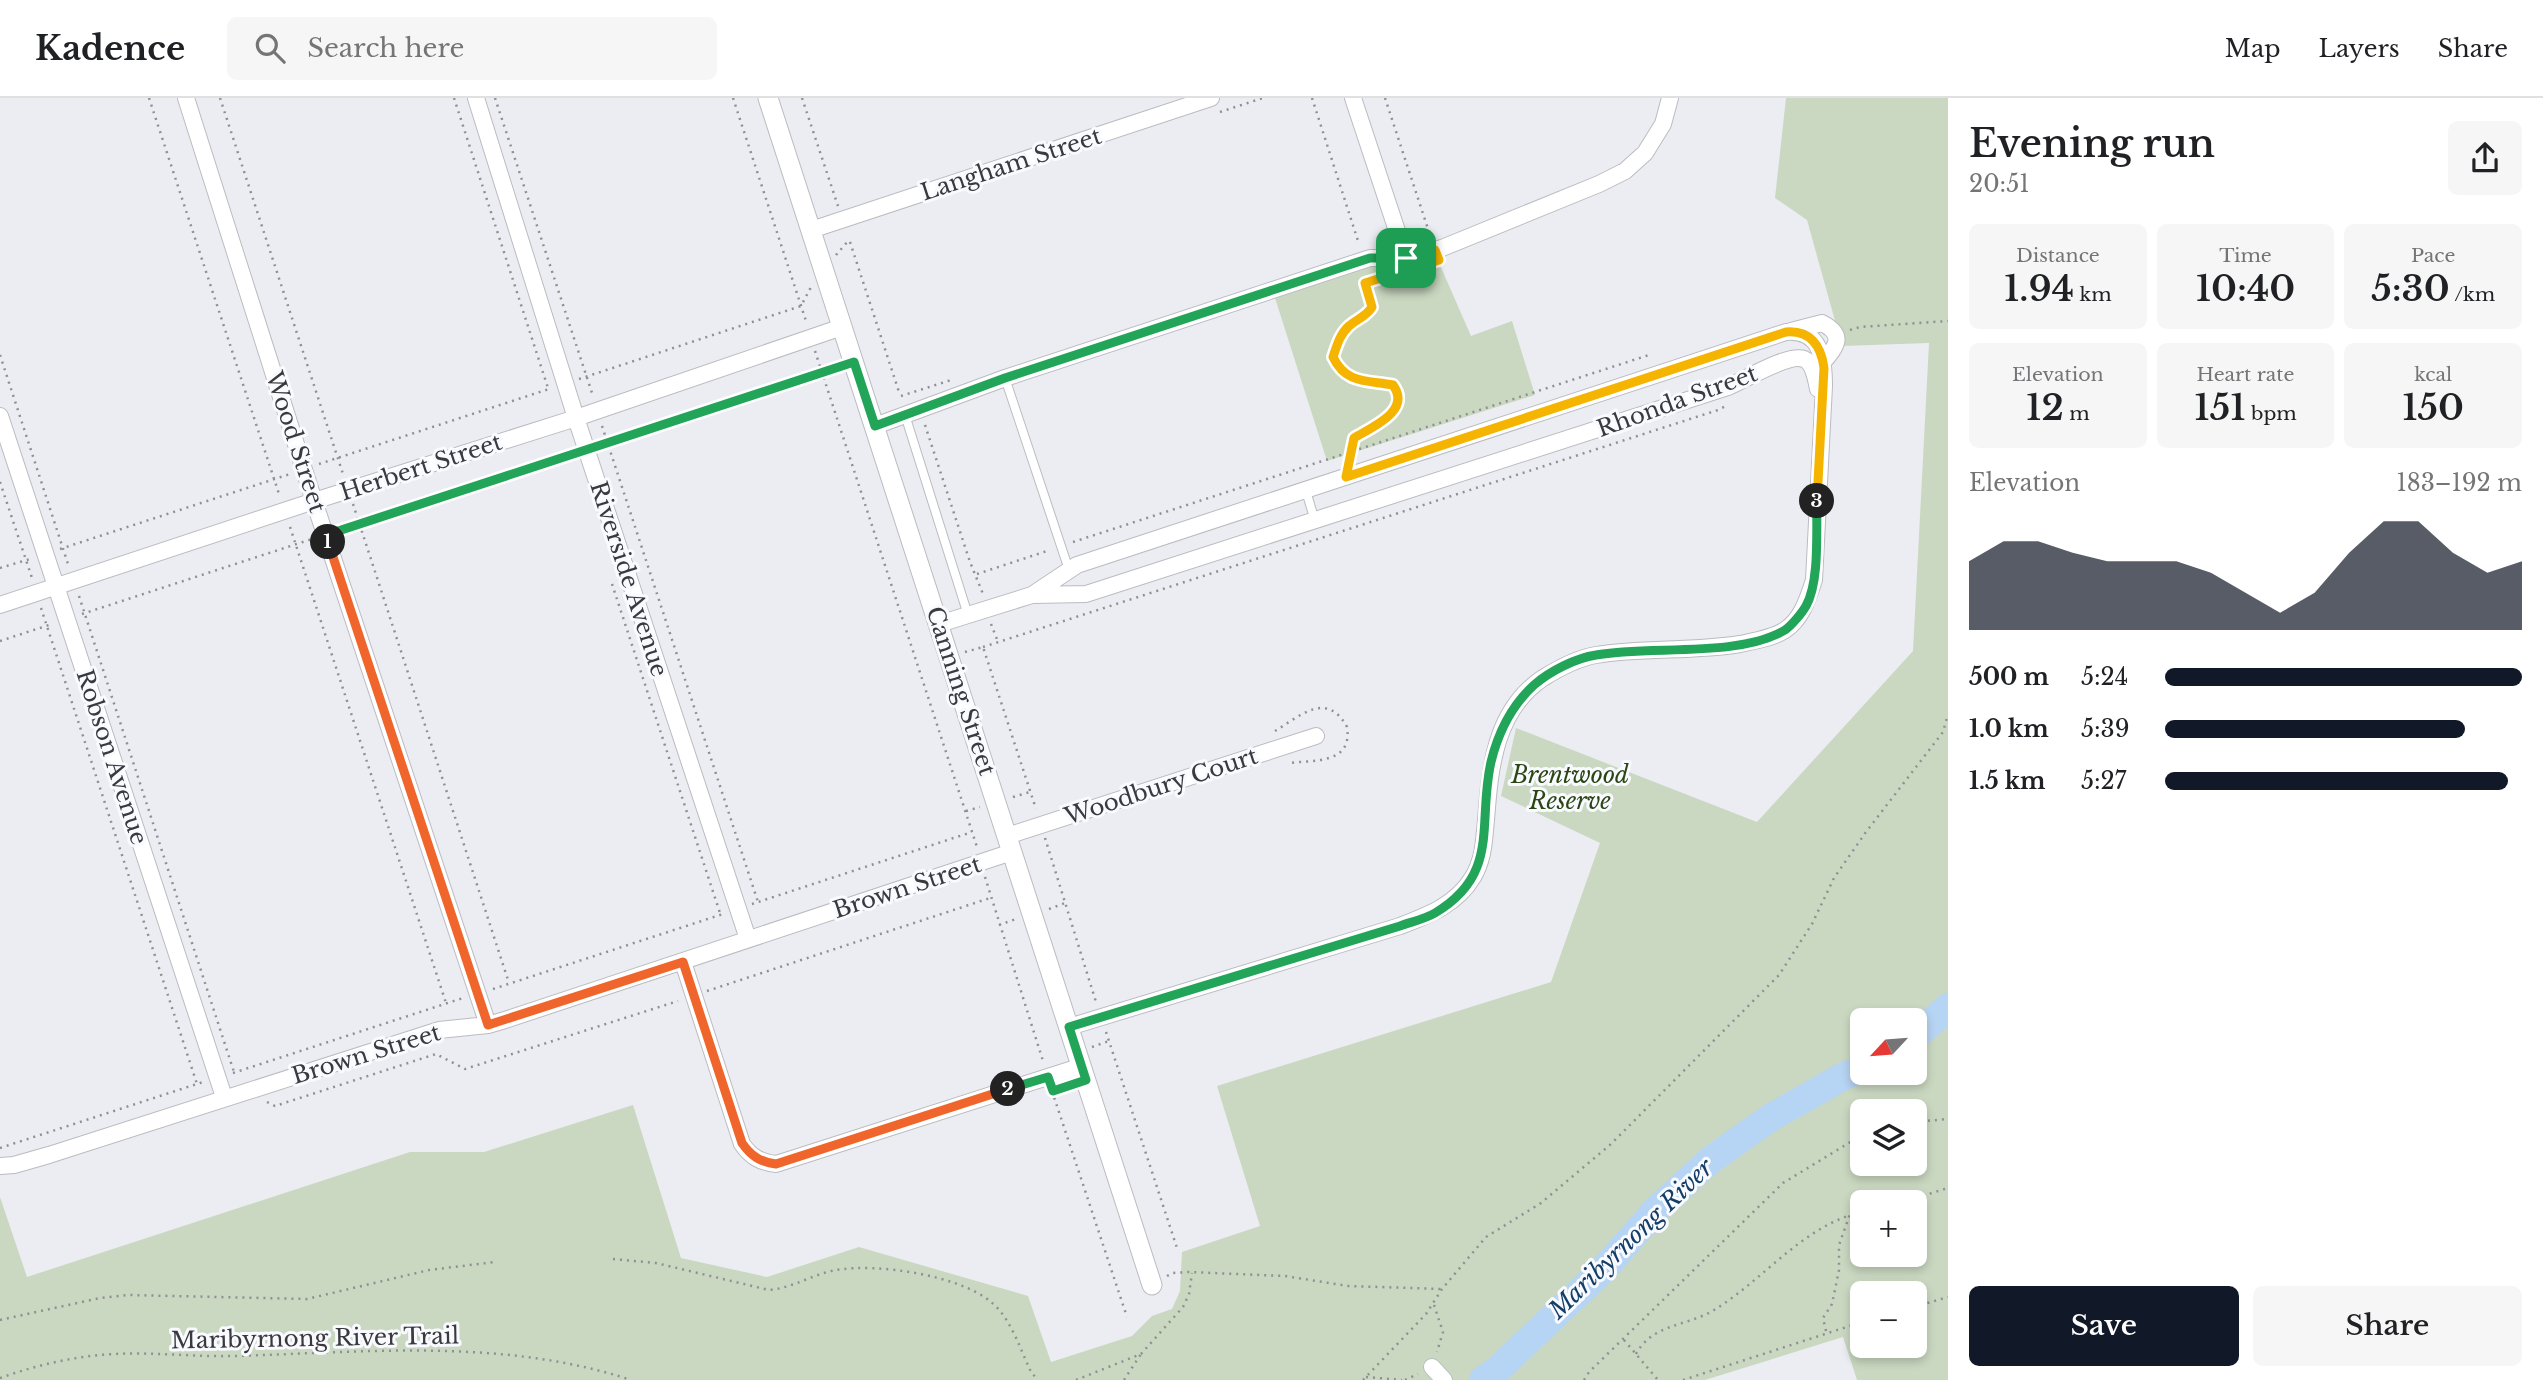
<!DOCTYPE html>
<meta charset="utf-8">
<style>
:root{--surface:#fff;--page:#f6f6f6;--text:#202124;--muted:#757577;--line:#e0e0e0;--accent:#111827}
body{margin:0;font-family:"Libre Baskerville",serif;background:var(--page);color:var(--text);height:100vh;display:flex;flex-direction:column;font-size:26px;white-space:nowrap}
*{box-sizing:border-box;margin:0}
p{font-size:23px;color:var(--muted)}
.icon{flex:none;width:38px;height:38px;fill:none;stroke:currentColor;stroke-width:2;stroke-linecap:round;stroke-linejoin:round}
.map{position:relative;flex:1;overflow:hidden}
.drawer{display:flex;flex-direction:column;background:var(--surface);width:595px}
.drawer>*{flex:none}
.needle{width:46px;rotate:244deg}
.controls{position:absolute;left:1850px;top:910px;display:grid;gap:14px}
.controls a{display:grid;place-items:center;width:77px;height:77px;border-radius:10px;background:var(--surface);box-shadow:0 4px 10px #0003;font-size:35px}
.pin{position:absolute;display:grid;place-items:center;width:60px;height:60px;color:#fff;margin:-30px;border-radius:14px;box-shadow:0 4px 10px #0006}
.km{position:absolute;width:35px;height:35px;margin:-18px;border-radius:50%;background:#222;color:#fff;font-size:19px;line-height:35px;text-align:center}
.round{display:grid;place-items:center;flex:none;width:74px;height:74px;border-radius:10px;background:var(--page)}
.overview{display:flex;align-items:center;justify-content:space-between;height:119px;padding:0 21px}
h1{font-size:38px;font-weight:600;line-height:52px}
.stats{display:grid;grid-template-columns:repeat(3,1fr);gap:10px;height:119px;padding:7px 21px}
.stats div{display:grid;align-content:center;border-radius:10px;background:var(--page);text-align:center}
.stats b{font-size:35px;font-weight:600}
.stats small{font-size:19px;font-weight:400}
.stats p{font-size:19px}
.chart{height:196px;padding:14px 21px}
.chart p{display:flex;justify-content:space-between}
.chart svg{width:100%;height:126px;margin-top:7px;fill:var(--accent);opacity:.7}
.primary-button{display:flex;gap:14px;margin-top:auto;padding:14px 21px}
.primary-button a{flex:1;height:80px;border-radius:10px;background:var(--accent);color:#fff;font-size:28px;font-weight:600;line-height:80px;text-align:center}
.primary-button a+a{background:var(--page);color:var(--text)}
ul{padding:0 21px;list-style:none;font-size:23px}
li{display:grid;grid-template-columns:112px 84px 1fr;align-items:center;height:52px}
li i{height:18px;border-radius:9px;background:var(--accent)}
header{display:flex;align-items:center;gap:42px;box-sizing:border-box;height:98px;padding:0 35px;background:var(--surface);border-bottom:2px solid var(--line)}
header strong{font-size:33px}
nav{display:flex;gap:38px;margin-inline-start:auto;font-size:24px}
.search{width:490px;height:63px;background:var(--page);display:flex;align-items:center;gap:18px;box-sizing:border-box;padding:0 24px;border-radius:10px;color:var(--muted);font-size:26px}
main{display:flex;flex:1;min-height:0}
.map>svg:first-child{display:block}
.green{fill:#cad8c1;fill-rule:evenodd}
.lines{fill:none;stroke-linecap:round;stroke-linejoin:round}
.river{stroke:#b6d4f3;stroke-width:28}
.service-casing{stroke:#bbbcc0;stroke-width:10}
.minor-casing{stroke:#bbbcc0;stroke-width:18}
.tertiary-casing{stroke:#bbbcc0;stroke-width:21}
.path{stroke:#909094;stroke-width:2.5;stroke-dasharray:2 5;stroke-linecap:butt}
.service{stroke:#fff;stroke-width:8}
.minor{stroke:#fff;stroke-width:16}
.tertiary{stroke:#fff;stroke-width:19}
.split-1-casing{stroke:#fff;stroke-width:14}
.split-2-casing{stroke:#fff;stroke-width:14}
.split-3-casing{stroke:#fff;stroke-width:14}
.split-4-casing{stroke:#fff;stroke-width:14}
.split-1{stroke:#22a559;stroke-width:9}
.split-2{stroke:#f0652b;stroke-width:9}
.split-3{stroke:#22a559;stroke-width:9}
.split-4{stroke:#f5b400;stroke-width:9}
.labels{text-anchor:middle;stroke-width:6;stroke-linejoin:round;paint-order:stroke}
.street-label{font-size:23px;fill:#3a3a3c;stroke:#f9faff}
.park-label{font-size:23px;font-style:italic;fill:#2b4612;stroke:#f9faff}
.water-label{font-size:24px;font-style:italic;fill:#133e67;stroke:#f9faff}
</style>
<header>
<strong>Kadence</strong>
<div class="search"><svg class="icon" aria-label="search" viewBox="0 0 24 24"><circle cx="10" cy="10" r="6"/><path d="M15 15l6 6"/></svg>Search here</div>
<nav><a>Map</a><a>Layers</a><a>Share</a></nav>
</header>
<main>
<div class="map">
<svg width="1948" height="1282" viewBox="0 0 1948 1282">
<rect width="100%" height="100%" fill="#ecedf2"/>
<!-- green -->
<path class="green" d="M1786 0H1948V1282H1857L1843 1239 1705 1282H0V1099L27 1179 410 1054H484L633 1007 681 1160 767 1179 859 1149 1028 1198 1051 1264 1132 1238 1152 1218 1172 1211 1180 1193 1182 1154 1260 1128 1217 988 1551 884 1600 745 1501 698 1516 630 1757 724 1913 553 1929 245 1842 248 1807 122 1775 100ZM1862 922H1914V975H1862ZM1862 1013H1914V1066H1862ZM1862 1104H1914V1157H1862ZM1862 1195H1914V1248H1862Z
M1380 166 1407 169 1440 167 1471 238 1512 223 1535 297 1327 363 1275 200Z"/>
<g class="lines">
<!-- river -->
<path class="river" d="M1914 940 1948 909
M1483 1282 1496 1273 1604 1171 1655 1113 1709 1063 1770 1020 1842 979 1862 971"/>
<!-- service casing -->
<g class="service-casing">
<path id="service" d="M1005 280 1069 472
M905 317 968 517
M1306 393 1315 423"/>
</g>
<!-- minor casing -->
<g class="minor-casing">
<path id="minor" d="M186 0 314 403 488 927
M476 0 576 320 748 841
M1353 0 1406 160
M811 132 1211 0
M1791 233 1822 225C1845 237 1837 248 1823 264
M0 318 224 999
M875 328 1005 280 1370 160H1406L1442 150 1599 86 1625 73 1645 55 1663 26 1670 0
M1032 497 1086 496 1728 289C1745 282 1788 255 1804 261 1814 265 1816 282 1818 291
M0 507 314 403 576 320 842 229
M939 526 1032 497 1077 467 1786 234C1821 231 1824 260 1824 288L1814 482C1808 500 1802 521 1785 532 1773 540 1754 543 1740 546 1692 554 1643 549 1596 557 1578 560 1559 570 1543 580 1495 612 1490 669 1486 722 1484 741 1484 761 1473 779 1457 806 1429 817 1400 828L1069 929
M1007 738 1316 638
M683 864 742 1046C751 1059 760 1064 776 1066L1082 968
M0 1068 14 1067 49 1057 439 932 488 927 505 922 1012 754
M1432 1269 1444 1282"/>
</g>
<!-- tertiary casing -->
<g class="tertiary-casing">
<path id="tertiary" d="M768 0 1152 1187"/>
</g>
<!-- path -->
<path class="path" d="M149 0 280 399
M220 0 343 376
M454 0 548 290
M495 0 593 298
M733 0 807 226
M802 0 838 108
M1312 0 1359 146
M1385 0 1430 137
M1220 14 1263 0
M850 144 900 297
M836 157 849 142
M1365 185 1391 177
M1850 232 1860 229 1948 223
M815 253 977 749
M0 257 69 469
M579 281 801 208 811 189
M901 298 951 282
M925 327 970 464 983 496
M602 328 758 804
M601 347 837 270
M1350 361 1354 340C1372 329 1412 313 1393 287 1366 282 1346 286 1333 259 1337 247 1339 236 1349 228 1357 221 1367 218 1372 209L1363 180
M319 366 549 291
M0 384 32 480
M353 406 509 885
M290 429 446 905
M341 432 571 356
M1073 444 1652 256
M60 451 290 376
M0 470 30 461
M977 476 1050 452
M612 486 720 815
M79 498 234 974
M41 510 197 986
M82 516 312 441
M991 526 998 544
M0 543 52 526
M983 549 1718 312 1726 308
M965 554 983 549 1036 711
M1275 633C1300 618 1327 592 1347 629 1353 666 1314 662 1289 665
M1013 699 1030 694
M966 713 980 709
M1045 740 1096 904
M985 779 1043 963
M752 806 972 734
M1049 811 1065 805
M999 827 1016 821
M493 891 723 816
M707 893 990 800
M1106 934 1177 1150
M1092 949 1109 943
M233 975 463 900
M1052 993 1127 1219
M267 1004 275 1008 436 956 465 971 678 903
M1914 1024 1948 1021
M0 1050 203 984
M1903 1104 1948 1090
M613 1161 656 1165 769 1192C793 1190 813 1176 836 1172 877 1165 959 1177 991 1204 1011 1220 1020 1251 1031 1274L1038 1282
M1167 1178 1173 1175 1189 1174 1285 1178 1348 1188 1442 1191
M1434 1207 1443 1234 1437 1254
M1914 1209 1948 1199
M0 1222 100 1200 128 1197 307 1201 429 1172 495 1164
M1826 1233 1823 1220 1832 1206 1839 1172V1147L1850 1116
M1624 1242 1658 1282
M1636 1256C1653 1225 1686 1229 1714 1212 1764 1182 1803 1127 1862 1114
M1366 1279 1402 1282
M0 1280C37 1267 75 1258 114 1256 154 1254 195 1259 236 1258 367 1254 504 1240 631 1282
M1076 1282 1141 1256 1183 1209 1189 1196 1192 1175
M1124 1282 1141 1256
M1363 1282 1426 1216 1442 1191 1486 1139 1541 1105 1611 1046 1779 877 1812 826 1834 780 1866 734 1943 634 1948 616
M1405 1282 1418 1276
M1584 1282 1589 1274 1783 1085 1862 1037
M1683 1282 1862 1224"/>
<!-- service -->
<use href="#service" class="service"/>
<!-- minor -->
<use href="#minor" class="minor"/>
<!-- tertiary -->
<use href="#tertiary" class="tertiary"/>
</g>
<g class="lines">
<!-- split-1 casing -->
<g class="split-1-casing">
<path id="split-1" d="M328 444 326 437 854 264 875 328 1005 280 1370 160H1406"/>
</g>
<!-- split-2 casing -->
<g class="split-2-casing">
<path id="split-2" d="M328 444 488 927 683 864 742 1045C751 1058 760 1064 776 1066L1008 991"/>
</g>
<!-- split-3 casing -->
<g class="split-3-casing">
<path id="split-3" d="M1008 991 1048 979 1053 993 1086 982 1069 929 1400 828C1411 824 1425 821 1435 815 1501 776 1477 725 1491 664 1498 635 1512 607 1534 587 1550 573 1576 560 1596 557 1649 547 1738 560 1785 532 1791 528 1802 515 1806 508 1820 483 1816 432 1817 403"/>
</g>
<!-- split-4 casing -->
<g class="split-4-casing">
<path id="split-4" d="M1406 160 1435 152 1439 162 1365 185 1372 209C1367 218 1357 221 1349 228 1340 236 1337 247 1333 259 1346 286 1366 282 1393 287 1412 313 1372 329 1354 340L1346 379 1786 234C1810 232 1821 247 1824 270L1817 403"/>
</g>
<!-- split-1 -->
<use href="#split-1" class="split-1"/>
<!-- split-2 -->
<use href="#split-2" class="split-2"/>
<!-- split-3 -->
<use href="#split-3" class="split-3"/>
<!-- split-4 -->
<use href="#split-4" class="split-4"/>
</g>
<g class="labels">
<!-- street labels -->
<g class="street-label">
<text transform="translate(1011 66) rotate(-18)" y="8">Langham Street</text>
<text transform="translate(1677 303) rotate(-20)" y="8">Rhonda Street</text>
<text transform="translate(296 344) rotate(72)" y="8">Wood Street</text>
<text transform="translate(421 369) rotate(-18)" y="8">Herbert Street</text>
<text transform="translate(629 481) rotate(72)" y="8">Riverside Avenue</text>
<text transform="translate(961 593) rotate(72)" y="8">Canning Street</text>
<text transform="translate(112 659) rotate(72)" y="8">Robson Avenue</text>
<text transform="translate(1161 688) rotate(-18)" y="8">Woodbury Court</text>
<text transform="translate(907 789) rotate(-18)" y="8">Brown Street</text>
<text transform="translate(366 956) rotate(-17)" y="8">Brown Street</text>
<text transform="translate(315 1240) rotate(-1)" y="8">Maribyrnong River Trail</text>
</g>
<!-- park labels -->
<g class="park-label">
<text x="1570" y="685">Brentwood<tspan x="1570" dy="26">Reserve</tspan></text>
</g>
<!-- water labels -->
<g class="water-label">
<text transform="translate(1631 1141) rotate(-44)" y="8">Maribyrnong River</text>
</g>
</g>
</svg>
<div class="controls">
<a><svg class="needle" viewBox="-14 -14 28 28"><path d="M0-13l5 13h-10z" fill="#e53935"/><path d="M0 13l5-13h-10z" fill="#757577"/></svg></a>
<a><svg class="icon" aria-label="layers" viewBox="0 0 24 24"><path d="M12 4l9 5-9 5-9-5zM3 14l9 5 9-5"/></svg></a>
<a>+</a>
<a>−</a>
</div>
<div class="pin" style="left:1406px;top:160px;background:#1e9e55"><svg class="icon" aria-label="arrive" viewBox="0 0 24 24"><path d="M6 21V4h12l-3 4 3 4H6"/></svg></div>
<b class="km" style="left:328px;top:444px">1</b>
<b class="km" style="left:1008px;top:991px">2</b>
<b class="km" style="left:1817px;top:403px">3</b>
</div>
<section class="drawer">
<div class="overview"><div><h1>Evening run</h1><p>20:51</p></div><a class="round"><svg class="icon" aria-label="share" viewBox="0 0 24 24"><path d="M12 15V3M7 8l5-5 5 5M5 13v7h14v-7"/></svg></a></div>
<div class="stats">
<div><p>Distance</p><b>1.94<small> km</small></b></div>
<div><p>Time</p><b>10:40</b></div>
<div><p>Pace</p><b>5:30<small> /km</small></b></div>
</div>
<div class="stats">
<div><p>Elevation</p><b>12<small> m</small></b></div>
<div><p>Heart rate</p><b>151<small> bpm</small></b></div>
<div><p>kcal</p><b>150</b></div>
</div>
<div class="chart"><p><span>Elevation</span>183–192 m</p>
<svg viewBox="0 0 160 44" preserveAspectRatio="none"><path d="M0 44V20L10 13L20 13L30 17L40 20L50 20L60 20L70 24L80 31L90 38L100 31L110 17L120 6L130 6L140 17L150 24L160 20V44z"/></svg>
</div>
<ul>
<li><b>500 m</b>5:24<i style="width:100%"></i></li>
<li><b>1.0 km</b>5:39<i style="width:84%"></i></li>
<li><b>1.5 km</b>5:27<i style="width:96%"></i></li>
</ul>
<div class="primary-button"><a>Save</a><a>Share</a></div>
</section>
</main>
